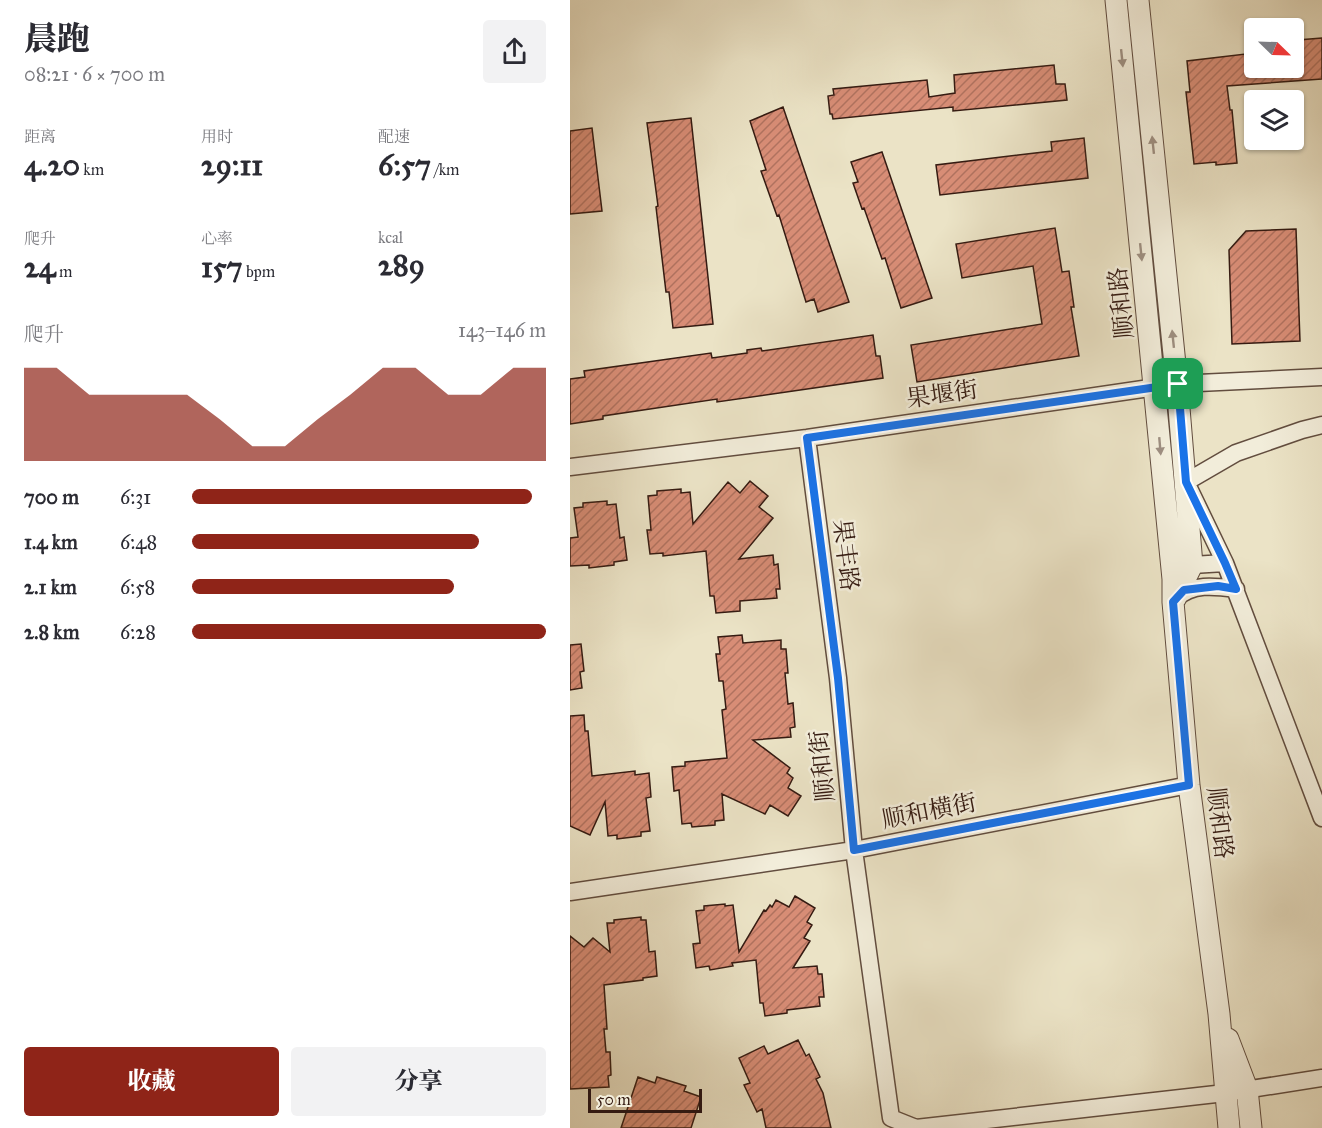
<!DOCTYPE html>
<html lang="zh">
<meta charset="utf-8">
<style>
:root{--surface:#fff;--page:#f2f2f3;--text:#2b2b33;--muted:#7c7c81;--accent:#8f2418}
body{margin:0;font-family:"IM FELL Great Primer","Noto Serif SC",serif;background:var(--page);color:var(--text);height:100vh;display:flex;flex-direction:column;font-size:22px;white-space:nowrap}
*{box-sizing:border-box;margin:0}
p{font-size:20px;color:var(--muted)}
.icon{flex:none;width:33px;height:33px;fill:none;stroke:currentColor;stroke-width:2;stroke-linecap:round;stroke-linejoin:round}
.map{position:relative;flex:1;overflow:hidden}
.side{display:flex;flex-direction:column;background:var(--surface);width:570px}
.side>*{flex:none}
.needle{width:39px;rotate:113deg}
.controls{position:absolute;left:674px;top:18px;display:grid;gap:12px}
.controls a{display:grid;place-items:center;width:60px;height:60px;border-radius:6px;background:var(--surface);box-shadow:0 2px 4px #0004;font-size:30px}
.scale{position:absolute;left:18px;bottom:15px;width:114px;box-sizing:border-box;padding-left:6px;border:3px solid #351b12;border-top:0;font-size:16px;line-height:21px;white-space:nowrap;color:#351b12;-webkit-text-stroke:4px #f2edda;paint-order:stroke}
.pin{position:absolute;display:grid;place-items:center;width:51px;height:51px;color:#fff;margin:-26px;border-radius:12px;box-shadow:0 3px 9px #0006}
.round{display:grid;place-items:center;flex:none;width:63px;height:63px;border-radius:6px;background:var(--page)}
.summary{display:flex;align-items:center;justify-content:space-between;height:102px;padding:0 24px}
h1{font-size:33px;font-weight:800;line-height:45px}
.metrics{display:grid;grid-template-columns:repeat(3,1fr);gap:9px;height:102px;padding:6px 24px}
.metrics div{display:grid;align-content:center}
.metrics b{font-size:30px;font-weight:800}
.metrics small{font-size:16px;font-weight:400}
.metrics p{font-size:16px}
.chart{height:168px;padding:12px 24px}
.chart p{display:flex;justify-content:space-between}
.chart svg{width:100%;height:108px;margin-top:6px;fill:var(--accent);opacity:.7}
.primary-button{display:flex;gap:12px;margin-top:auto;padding:12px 24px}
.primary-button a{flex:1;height:69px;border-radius:6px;background:var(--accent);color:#fff;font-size:24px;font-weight:800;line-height:69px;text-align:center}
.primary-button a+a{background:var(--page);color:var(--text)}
ul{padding:0 24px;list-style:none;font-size:20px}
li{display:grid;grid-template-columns:96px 72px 1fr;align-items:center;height:45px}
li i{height:15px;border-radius:8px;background:var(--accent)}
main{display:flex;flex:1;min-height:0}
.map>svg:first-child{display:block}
.building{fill:url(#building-hatch);stroke:#351b12;stroke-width:1.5}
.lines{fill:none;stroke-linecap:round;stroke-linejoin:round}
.minor-casing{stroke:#624d3f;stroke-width:19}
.tertiary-casing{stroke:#624d3f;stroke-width:23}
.minor{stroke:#f2edda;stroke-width:16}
.tertiary{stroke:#f2edda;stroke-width:21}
.oneway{fill:#9d8e80}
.route-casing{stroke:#fff;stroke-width:12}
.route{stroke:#1a73e8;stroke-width:8}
.labels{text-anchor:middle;stroke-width:5;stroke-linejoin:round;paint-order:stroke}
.street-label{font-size:24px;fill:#351b12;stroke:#f2edda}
</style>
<main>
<section class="side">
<div class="summary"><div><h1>晨跑</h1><p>08:21 · 6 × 700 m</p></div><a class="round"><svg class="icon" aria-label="share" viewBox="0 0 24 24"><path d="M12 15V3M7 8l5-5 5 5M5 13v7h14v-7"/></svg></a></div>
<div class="metrics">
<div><p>距离</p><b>4.20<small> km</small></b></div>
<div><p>用时</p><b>29:11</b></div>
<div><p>配速</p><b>6:57<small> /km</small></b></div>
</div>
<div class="metrics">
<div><p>爬升</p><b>24<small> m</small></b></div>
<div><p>心率</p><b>157<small> bpm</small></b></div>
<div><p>kcal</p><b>289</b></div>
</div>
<div class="chart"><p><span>爬升</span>143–146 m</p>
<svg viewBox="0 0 160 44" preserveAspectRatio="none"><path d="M0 44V6L10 6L20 17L30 17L40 17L50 17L60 27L70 38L80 38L90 27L100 17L110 6L120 6L130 17L140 17L150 6L160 6V44z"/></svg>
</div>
<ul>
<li><b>700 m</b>6:31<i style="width:96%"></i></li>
<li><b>1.4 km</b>6:48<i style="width:81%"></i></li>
<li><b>2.1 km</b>6:58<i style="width:74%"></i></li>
<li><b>2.8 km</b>6:28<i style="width:100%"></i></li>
</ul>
<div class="primary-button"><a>收藏</a><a>分享</a></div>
</section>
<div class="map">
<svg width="752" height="1128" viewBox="0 0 752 1128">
<defs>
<pattern id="building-hatch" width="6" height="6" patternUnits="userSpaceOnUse" patternTransform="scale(1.5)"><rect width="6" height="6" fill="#d88d76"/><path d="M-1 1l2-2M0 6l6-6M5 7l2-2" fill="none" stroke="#b0725f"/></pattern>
</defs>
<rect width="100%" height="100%" fill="#ebe3c6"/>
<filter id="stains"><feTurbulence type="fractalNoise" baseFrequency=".00333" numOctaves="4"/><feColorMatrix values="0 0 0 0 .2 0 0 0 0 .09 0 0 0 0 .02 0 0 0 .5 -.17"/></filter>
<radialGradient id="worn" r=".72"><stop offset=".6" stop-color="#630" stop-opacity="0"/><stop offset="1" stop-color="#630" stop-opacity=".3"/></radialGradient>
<!-- building -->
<path class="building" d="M752 38V79L657 86 660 110H662L667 163 646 165V162L624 164 616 92H620L617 61 684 53V68H723V46H728V40Z
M484 65 486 84H495L497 100 383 111V107L263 119 262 114H260L258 96 264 95 263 89 357 80 359 97 385 93 384 75Z
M213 107 279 302 248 312 244 299 236 302 209 215 207 216 191 171 196 170 180 121Z
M121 118 143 324 103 328 99 292H96L86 207 88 206 77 123Z
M22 128 32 211 0 214V131Z
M514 138 518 178 370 195 366 165 482 151 481 142Z
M312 152 362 298 331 308 315 258 312 259 294 208 292 209 283 183 288 182 281 162Z
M485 228 492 272 499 271 504 307H501L509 356 347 382 341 345 472 324 463 266 392 278 386 244Z
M726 229 730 341 662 344 659 250 676 231Z
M303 335 306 356H310L313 378 147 402V399L33 416V419L0 424V379L15 377 14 371 141 353 142 358 177 353V350L191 348 192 351Z
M180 481 198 496 189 507 203 518 169 559 203 555 204 565 208 564 210 589H206L207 598 170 601V611L146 613 144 596H140L136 551 93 556V553L80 554 77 530H81L78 496 87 495V491L111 489V493L120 492 123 524 158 482 170 493Z
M37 501V505L46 504 50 538 54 537 57 560 44 562V565L19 568V565L0 566V538L8 537 4 508 13 507V503Z
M172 635 173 643 211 640V649H216L218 673H215L218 704 223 703 225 727 220 728 221 737 183 740 220 768 217 773 223 778 218 788 231 796 218 816 200 805 195 814 152 794 154 820 145 821V825L122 827 121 823 112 824 109 790 104 791 102 767 115 766V762L157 758 152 710 156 709 153 681H149L146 654H150L148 637Z
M11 644 14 671 10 672 12 688 0 690V645Z
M14 715 15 731H18L22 776 65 771V775L79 773 81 797 76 798 80 831 71 832V836L47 839V835L38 836 35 802 20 835 0 826V716Z
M225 896 245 908 237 922 242 925 234 938 240 941 223 968 247 966 248 974H252L254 997H249L250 1006 217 1010V1013L195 1016 193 1003H190L186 960 162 963 163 966 140 970 139 966 126 968 123 944 130 943 126 911 134 910V906L155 904V906L163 905 169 952 194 910 196 911 200 905 202 907 206 900 219 907Z
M71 917V920H76L79 952 85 951 87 976 73 978V980L34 985 37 1029H34L36 1052H40L41 1075 38 1076 39 1087 0 1089V936L14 947 23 938 40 952 37 923H44V920Z
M228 1040 236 1056 239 1054 250 1077 246 1079 253 1093 261 1128H196L192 1109 187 1112 174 1085 180 1083 169 1058 194 1046 198 1054Z
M68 1077 85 1083 87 1077 116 1086 114 1091 131 1097 121 1128H51Z"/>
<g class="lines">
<!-- minor casing -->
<g class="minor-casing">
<path id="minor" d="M752 425 732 430 666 453 616 482 655 563 752 818
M237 438 268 678 284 850 321 1118 346 1128 655 1093 752 1078
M0 467 237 438 607 384 752 377
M613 571 622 565 655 563
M606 599C621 583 645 586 666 589
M0 892 284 850 619 785"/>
</g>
<!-- tertiary casing -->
<g class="tertiary-casing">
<path id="tertiary" d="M546 0 603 579V602L619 785 649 1014 659 1128
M568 0 607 384 622 565 605 599
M658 1039 677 1089 681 1128"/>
</g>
<!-- minor -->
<use href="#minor" class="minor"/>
<!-- tertiary -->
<use href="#tertiary" class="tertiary"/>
</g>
<!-- one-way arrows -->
<defs><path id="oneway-solid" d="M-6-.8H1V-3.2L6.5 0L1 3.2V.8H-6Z" transform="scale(1.5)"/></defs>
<g class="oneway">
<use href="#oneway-solid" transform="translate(552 58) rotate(84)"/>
<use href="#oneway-solid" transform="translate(583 145) rotate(-96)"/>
<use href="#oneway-solid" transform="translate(571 252) rotate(84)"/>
<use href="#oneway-solid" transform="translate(603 339) rotate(-96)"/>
<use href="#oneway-solid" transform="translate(590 446) rotate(85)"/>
</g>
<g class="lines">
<!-- route casing -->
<g class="route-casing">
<path id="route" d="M608 384 616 482 655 563 666 589 648 586 614 590 603 602 619 785 284 850 268 678 237 438Z"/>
</g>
<!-- route -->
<use href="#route" class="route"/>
</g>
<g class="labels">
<!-- street labels -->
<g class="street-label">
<text transform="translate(551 303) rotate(-96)" y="8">顺和路</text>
<text transform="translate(372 394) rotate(-8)" y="8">果堰街</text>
<text transform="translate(276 555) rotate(83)" y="8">果丰路</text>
<text transform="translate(252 766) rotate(-96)" y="8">顺和街</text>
<text transform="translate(359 811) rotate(-11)" y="8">顺和横街</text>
<text transform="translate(650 823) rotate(83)" y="8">顺和路</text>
</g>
</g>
<rect width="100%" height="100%" filter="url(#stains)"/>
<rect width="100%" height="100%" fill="url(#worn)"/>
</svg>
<div class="controls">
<a><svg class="needle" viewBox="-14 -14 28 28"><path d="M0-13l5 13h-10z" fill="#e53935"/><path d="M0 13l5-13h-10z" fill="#7c7c81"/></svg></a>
<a><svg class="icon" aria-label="layers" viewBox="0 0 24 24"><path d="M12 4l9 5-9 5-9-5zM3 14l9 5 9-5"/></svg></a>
</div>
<div class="scale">50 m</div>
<div class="pin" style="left:608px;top:384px;background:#1e9e55"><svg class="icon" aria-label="arrive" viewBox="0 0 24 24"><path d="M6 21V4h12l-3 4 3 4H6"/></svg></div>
</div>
</main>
